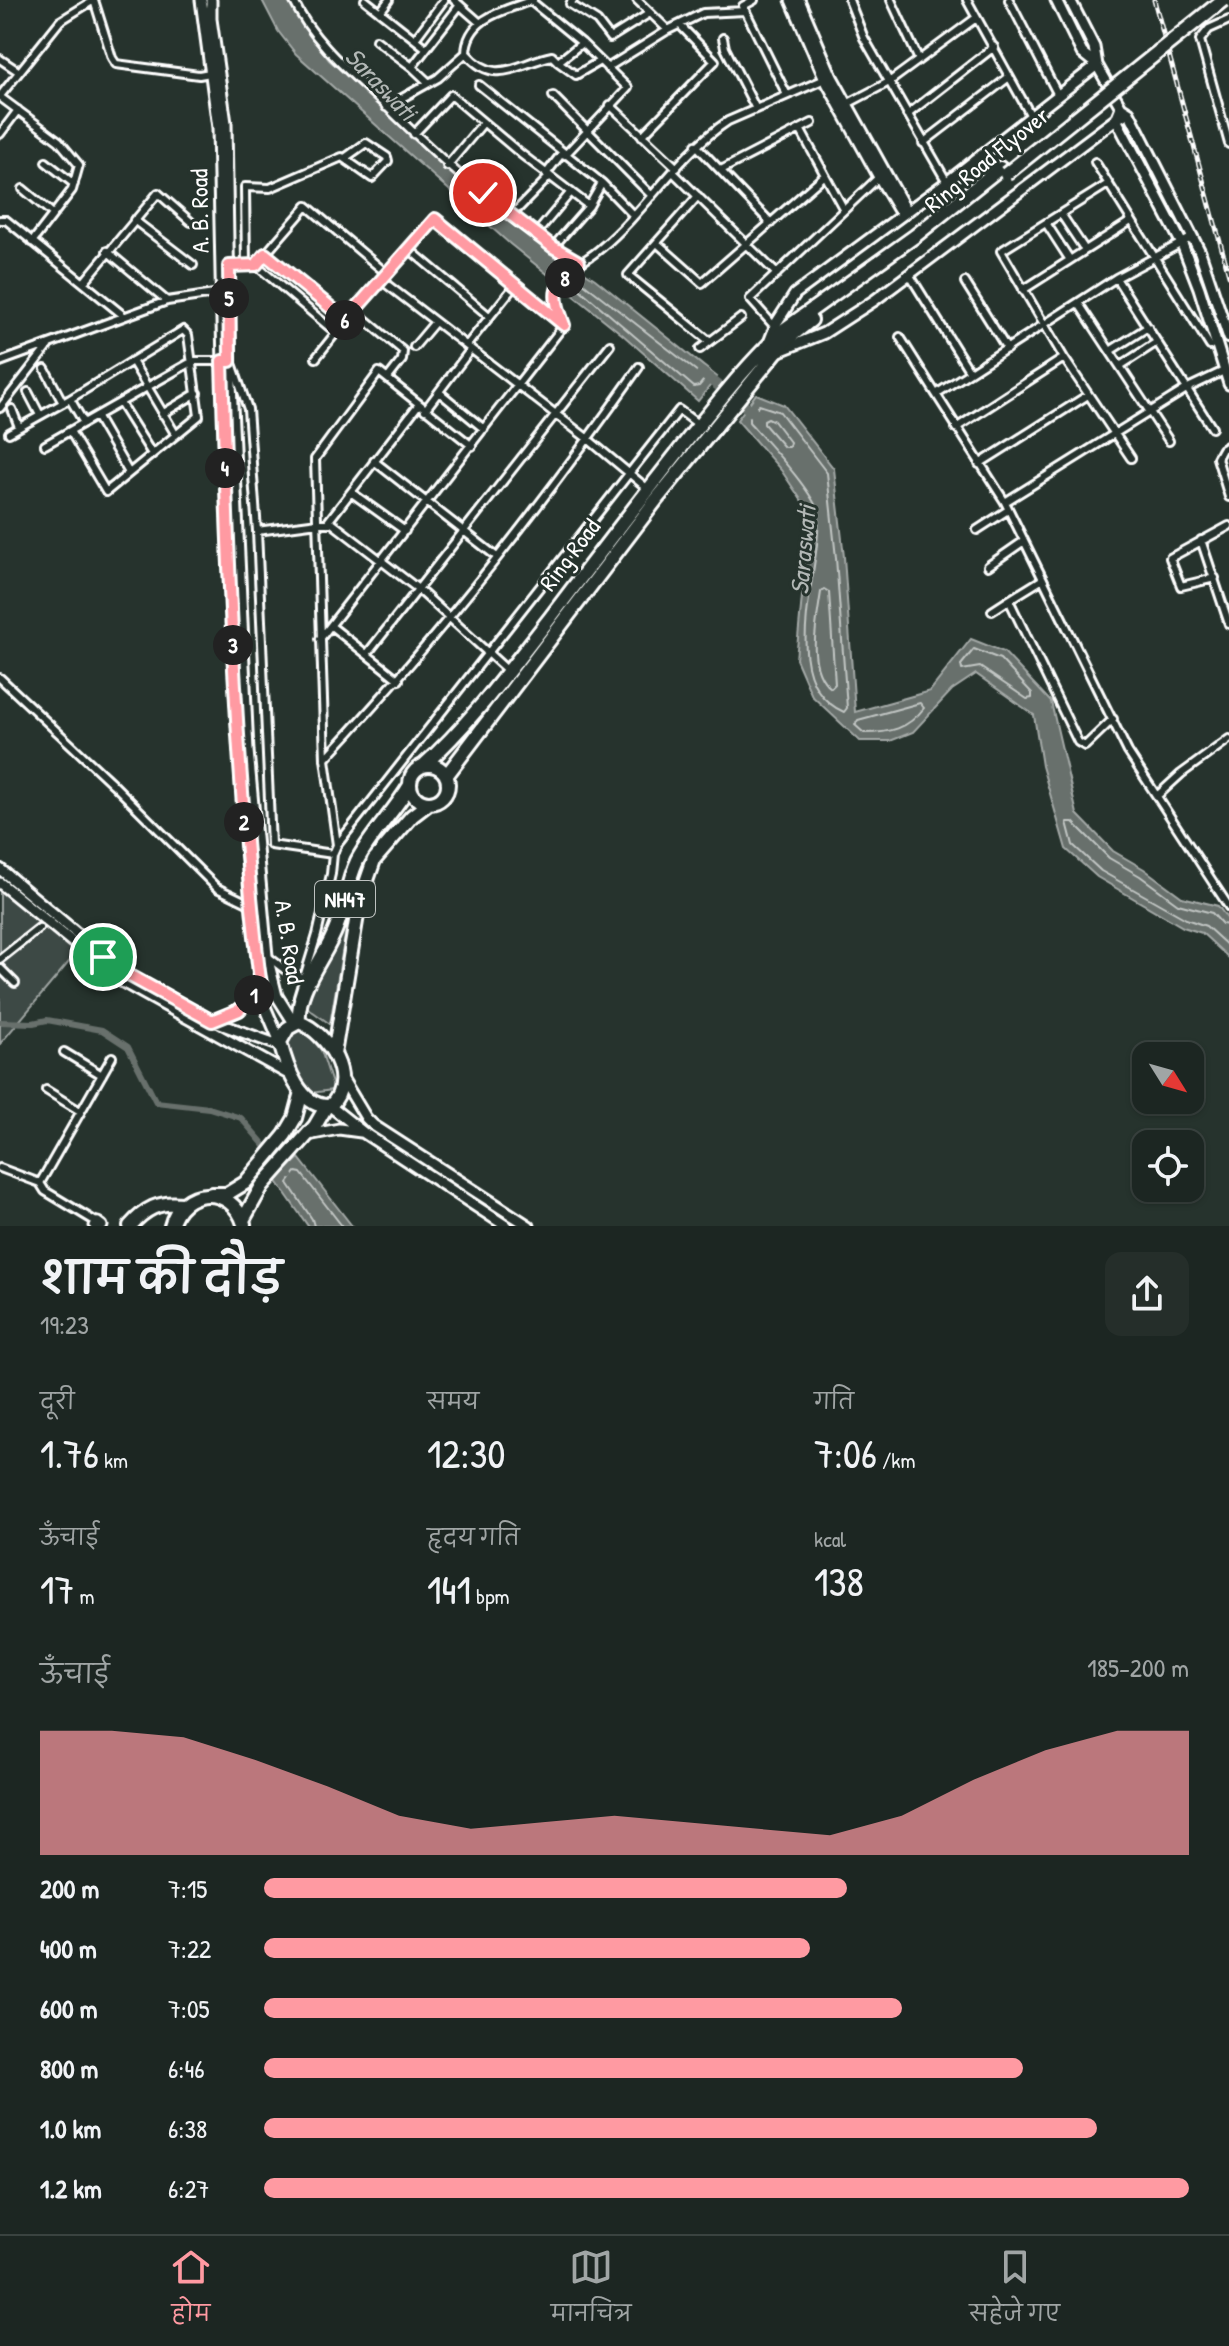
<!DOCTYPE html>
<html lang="hi">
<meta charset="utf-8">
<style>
:root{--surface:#1c2622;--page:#252e2a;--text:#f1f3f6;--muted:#a0a5a5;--line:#3a4340;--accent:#ff9aa2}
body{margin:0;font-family:"Patrick Hand","Playpen Sans Deva",sans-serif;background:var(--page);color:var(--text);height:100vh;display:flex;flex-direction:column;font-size:30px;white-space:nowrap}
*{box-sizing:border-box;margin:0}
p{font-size:26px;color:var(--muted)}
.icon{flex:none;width:44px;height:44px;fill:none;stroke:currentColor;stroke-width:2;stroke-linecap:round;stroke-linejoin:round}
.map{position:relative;height:1226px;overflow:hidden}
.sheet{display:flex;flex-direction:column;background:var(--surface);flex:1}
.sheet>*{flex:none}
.needle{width:52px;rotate:127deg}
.buttons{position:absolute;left:1132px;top:1042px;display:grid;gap:16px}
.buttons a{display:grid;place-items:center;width:72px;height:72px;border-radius:16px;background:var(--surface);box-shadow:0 2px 6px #0004,0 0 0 2px var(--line);font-size:40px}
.pin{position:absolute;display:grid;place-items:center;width:68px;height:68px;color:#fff;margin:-34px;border:4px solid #fff;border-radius:50%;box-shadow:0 2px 8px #0007}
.km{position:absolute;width:40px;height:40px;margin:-20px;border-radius:50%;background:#222;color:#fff;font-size:22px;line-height:40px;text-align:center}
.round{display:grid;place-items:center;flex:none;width:84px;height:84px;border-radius:16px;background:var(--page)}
.headline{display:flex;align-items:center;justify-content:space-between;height:136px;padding:0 40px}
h1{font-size:44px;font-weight:600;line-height:60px}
.stats{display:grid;grid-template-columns:repeat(3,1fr);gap:12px;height:136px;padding:8px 40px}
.stats div{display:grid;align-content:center}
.stats b{font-size:40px;font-weight:600}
.stats small{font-size:22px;font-weight:400}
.stats p{font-size:22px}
.chart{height:224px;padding:16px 40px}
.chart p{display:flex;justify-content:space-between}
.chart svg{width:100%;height:144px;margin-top:8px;fill:var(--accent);opacity:.7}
ul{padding:0 40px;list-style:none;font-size:26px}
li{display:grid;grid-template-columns:128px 96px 1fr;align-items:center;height:60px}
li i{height:20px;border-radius:10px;background:var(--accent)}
.menu{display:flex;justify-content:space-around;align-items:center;height:112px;border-top:2px solid var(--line);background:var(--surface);font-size:22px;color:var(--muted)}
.menu a{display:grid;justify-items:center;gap:4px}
.menu .on{color:var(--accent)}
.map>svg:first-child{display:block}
.green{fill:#3e4944;stroke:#9ea4a2;stroke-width:2}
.water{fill:#67706c;stroke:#a4a9a7;stroke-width:2}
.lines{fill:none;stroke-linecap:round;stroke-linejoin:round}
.shore{stroke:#c2c6c4;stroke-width:2}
.canal{stroke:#67706c;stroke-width:6}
.river{stroke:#67706c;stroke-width:11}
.street-casing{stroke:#fff;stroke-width:12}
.secondary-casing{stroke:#fff;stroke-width:15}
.highway-casing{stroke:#fff;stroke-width:18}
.street{stroke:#26332d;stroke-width:6}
.secondary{stroke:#26332d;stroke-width:9}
.highway{stroke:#26332d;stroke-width:12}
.rail-casing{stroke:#fff;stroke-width:5}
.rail{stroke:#26332d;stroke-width:2;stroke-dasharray:6;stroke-linecap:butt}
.highway-bridge-casing{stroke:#fff;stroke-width:18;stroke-linecap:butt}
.highway-bridge{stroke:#26332d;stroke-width:12}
.route-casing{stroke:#fff;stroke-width:16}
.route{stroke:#ff9aa2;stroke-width:10}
.labels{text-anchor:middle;stroke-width:6;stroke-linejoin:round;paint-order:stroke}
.shield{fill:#26332d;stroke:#bec2c0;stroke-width:2}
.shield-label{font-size:22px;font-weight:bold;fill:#fff}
.street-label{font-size:24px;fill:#fff;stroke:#26332d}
.water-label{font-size:26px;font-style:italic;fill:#b3b8b6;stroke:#26332d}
</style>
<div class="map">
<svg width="1229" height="1226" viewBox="0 0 1229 1226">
<rect width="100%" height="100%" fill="#26332d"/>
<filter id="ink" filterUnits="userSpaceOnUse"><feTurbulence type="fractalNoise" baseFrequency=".0125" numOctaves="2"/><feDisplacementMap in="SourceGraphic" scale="16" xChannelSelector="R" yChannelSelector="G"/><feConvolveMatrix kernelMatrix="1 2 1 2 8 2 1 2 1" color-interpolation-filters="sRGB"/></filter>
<g filter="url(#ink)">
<!-- green -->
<path class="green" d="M0 882 79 950 0 1044Z
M350 906 330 1024 309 1009 303 1002 329 957Z
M291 1029H304L321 1050 333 1087 332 1090 311 1093 300 1082 286 1041Z"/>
<!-- water -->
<path class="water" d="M262 0H287L329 60 373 98 427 151 555 253 595 279 717 377 698 401 623 335 510 244 296 54 278 31Z
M756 394 784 405 834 469 844 557 855 712 930 691 971 639 1004 652 1051 702 1077 814 1113 851 1144 869 1182 897 1218 906 1229 921V958L1202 933 1183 927 1097 877 1066 849 1042 766 1034 715 976 674 952 690 913 732 890 741H860L812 696 796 659 810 513 781 470 737 420Z
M299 1158 352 1226H308L276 1180Z"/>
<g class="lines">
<!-- shore -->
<path class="shore" d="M569 280 694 387 699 386 704 380 703 376 573 275
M759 405 780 412 827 473 836 558 847 708 844 712C773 680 823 572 818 514 817 495 763 438 749 422V418Z
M768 418 774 421 790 442 789 447H784L764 424V420Z
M824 589 829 592 835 684 831 688C805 668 817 621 821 592Z
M974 649 1000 659 1032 693V698L1027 699 980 667 962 670 961 665Z
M920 703 924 708C908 729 890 733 864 733L855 725 858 720Z
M1229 925 1222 924 1212 913 1178 904 1140 876 1109 858 1073 822H1067L1073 845 1101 871 1186 919 1206 926 1229 947
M314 1226 312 1219 288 1183 296 1172 301 1173 342 1226"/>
<!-- canal -->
<path class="canal" d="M0 1022 33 1023 47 1020 102 1030 128 1047 156 1102 209 1108 241 1118 291 1176"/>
<!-- river -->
<path class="river" d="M702 373 758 416"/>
<!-- street casing -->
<g class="street-casing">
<path id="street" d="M94 0 112 58 116 64 199 75 210 73
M293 0C313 42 351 73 385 105 444 162 506 221 579 262
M365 0 426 48
M454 0 479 22
M533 0C507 10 467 16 466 53 496 88 517 63 552 56L558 62 582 43 628 88 565 155
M573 0 570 4 597 21 610 38 650 13
M637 0 668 30
M754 0 743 6 787 95
M849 0 864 38 947 182
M891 0 919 60
M967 0 1031 116
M1009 0 1058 95
M532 2 582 43
M380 12 389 0
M1229 20 1209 29 1200 40 1229 144
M723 38 725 48 756 109
M415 39 444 0
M376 40 412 67 460 5
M0 59 18 71
M558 62 576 75 600 61
M412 67 429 83
M607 68 668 30 703 13 745 11
M479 85 602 183 633 215
M0 96 60 21 94 0
M553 96 652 196
M0 97 59 141 79 165 72 190 32 242
M847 104 889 82 976 18
M610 105 677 168
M386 107 438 78 466 53
M907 115 994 47
M800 129 843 208
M0 134 18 110
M414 134 451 95 521 154 589 206
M642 136 715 61 680 25
M923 143 1009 77
M696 145 771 223
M46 162 74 184
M1095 162 1210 346
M447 166 483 123
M721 170 812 123
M674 173 777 274
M546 174 562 153
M1108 184 1001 251 1064 358 1131 458
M23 189 53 214
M698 196 628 275 709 341
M1061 214 1085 250
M512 215 550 176
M0 220H6L124 316
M134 220 193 265
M1046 223 1070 260
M536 234 571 192
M1193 237 1116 278 936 394 1005 502 1128 752 1229 907
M657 243 702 283 825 175
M553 247 589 206 602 183
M409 249 489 316
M107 251 167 301
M265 254 346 320
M246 265 245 187 270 188 342 157 372 178 388 161 387 157 366 143 345 158
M256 265 307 206 386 273
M229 266 256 265 335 332
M909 274 970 372
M1116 278 1212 428
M381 280 588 439 648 489
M84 282 158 193 191 222
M965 282 1007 349
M1023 290 1131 221
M1079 304 1169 441
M354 310 403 351 402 360 388 378
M775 327 750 299 879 177
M900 337 936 394
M467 345 515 285
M414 347 435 322
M700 349 741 318
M1110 351 1148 327
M316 358 346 320 435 219 562 324
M132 361 176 435
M0 362 167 301 221 293
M233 366 248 409 257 531 271 845 333 854
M1120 366 1157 342
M45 369 63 403
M28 392 40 415
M439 392 484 429
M120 403 152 454
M0 408 49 345
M12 409 19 427
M425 410 471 349
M162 414 197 393
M96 416 129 473
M956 428 1064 358
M70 431 106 492 199 416 188 335 183 330 70 399 84 423
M9 433 70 399
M45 445 193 361H223
M1229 445 1222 449 1217 458 1229 497
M374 461 497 557
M979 464 1088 395
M352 493 405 531
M1005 502 1188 388 1224 371
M327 523 419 404
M977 530 1008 510
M257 531 318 523H332L418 589 509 672
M1201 540 1229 624
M988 566 1024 541
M1215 578 1181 586 1170 558 1229 526
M1043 579 1009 600 1078 742 1085 746 1113 719
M992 611 1009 600
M331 626 399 680
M320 639 564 325C560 315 552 301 556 290 567 267 584 263 601 248 647 210 679 153 728 121L825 79
M367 654 610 345
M0 678 113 784 217 888 252 905
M325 759C439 637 543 504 639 367
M1157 796 1181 774 1229 739
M337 845 679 410 699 425
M267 956 284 969 302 977
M0 959 39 928
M0 968 15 983
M298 997 317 935 331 874 333 854 337 845 325 759 315 459 379 372 472 446
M64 1052 102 1075
M46 1090 80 1111
M0 1168 40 1183
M98 1223 45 1191 40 1183 112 1057"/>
</g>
<!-- secondary casing -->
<g class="secondary-casing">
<path id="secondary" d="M201 0 218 128 224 415 231 608 246 847 261 989 266 1009 280 1042
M211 0V19L226 123 230 361 248 751 267 956 277 996 294 1023
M791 0 825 79 879 177 898 209 904 213
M799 0 832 77 903 205 904 213
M1056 0 1082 53 1097 65
M1070 0 1094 47 1097 65 1121 107
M1116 119 1182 244 1199 288 1229 384
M1116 119 1121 107 1129 112 1200 252 1229 338
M770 340 777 322 795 294 947 182 1097 65
M777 352 824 333 875 300 1116 119 1129 112
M0 869 123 972 212 1021 281 1046
M0 883 119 980 292 1076
M212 1021 239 1010 261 989
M342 1078 366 1118 373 1125 529 1226
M330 1106 364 1133 506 1226
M308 1135 339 1129 361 1132
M95 1226 98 1223 102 1226"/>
</g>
<!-- highway casing -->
<g class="highway-casing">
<path id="highway" d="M410 784a19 19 0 1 1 38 0a19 19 0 1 1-38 0Z
M423 766C472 722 510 669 550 618 597 556 644 495 692 434 721 398 750 361 785 329L915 236 1000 168
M446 776 656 500 785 341 811 320
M299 1022C296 987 326 958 337 926 345 905 347 882 357 861 371 834 394 812 410 785
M299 1022C328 1033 358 1079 330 1106 300 1108 286 1066 280 1042L288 1028Z
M334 1054 359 903 374 860 412 816 429 803
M211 1194H227L245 1183 285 1135 295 1118 302 1092
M243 1220 262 1186 315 1126 326 1107
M130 1226C145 1209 159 1201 182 1204
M171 1226C181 1186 232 1184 244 1224"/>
</g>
<!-- street -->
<use href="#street" class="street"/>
<!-- secondary -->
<use href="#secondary" class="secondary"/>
<!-- highway -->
<use href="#highway" class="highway"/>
<!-- rail casing -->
<g class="rail-casing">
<path id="rail" d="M1154 0 1229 275"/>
</g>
<!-- rail -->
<use href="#rail" class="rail"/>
<!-- highway-bridge casing -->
<g class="highway-bridge-casing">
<path id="highway-bridge" d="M1006 174 1223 0"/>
</g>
<!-- highway-bridge -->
<use href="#highway-bridge" class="highway-bridge"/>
</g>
</g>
<g class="lines" filter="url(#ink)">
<!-- route casing -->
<g class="route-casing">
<path id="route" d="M103 957 123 972 212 1021 239 1010 261 989C236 781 228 571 222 361H230L229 266 256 265 265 254 346 320 435 219 564 325C552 293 552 286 579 262L553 247 483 193"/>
</g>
<!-- route -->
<use href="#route" class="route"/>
</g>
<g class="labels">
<!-- shield labels -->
<rect class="shield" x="315" y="881" width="60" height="36" rx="6"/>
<g class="shield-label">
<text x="345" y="907">NH47</text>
</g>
<!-- street labels -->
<g class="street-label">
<text transform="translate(987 160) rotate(-39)" y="8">Ring Road Flyover</text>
<text transform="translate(200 211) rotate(-91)" y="8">A. B. Road</text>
<text transform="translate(570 555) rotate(-53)" y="8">Ring Road</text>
<text transform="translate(289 942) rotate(81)" y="8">A. B. Road</text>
</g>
<!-- water labels -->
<g class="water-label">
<text transform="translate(381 84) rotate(46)" y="9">Saraswati</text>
<text transform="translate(803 550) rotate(-85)" y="9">Saraswati</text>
</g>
</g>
</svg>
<div class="buttons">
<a><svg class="needle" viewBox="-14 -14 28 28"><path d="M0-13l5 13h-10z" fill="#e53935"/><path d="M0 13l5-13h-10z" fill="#a0a5a5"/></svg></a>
<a><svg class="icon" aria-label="locate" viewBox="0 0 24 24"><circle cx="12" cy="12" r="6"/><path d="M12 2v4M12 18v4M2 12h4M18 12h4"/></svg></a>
</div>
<div class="pin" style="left:103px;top:957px;background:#1e9e55"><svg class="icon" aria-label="arrive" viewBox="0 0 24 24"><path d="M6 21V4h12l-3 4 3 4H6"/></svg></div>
<div class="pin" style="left:483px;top:193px;background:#d93025"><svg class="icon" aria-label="check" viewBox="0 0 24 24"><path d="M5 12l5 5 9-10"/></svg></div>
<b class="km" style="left:254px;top:995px">1</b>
<b class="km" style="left:244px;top:822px">2</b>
<b class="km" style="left:233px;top:645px">3</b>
<b class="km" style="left:225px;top:468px">4</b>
<b class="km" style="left:229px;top:298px">5</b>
<b class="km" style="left:345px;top:320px">6</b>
<b class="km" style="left:565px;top:278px">8</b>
</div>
<section class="sheet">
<div class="headline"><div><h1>शाम की दौड़</h1><p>19:23</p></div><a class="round"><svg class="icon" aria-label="share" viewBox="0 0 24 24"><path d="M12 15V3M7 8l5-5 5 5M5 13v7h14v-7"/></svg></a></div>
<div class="stats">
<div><p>दूरी</p><b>1.76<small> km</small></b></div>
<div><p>समय</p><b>12:30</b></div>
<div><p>गति</p><b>7:06<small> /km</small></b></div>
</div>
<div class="stats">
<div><p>ऊँचाई</p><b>17<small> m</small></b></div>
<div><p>हृदय गति</p><b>141<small> bpm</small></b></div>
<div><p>kcal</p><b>138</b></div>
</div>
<div class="chart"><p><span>ऊँचाई</span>185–200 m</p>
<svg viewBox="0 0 160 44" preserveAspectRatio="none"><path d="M0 44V6L10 6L20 8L30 15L40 23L50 32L60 36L70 34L80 32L90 34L100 36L110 38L120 32L130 21L140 12L150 6L160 6V44z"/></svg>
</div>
<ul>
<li><b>200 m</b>7:15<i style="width:63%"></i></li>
<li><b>400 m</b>7:22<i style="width:59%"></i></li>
<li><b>600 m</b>7:05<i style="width:69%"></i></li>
<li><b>800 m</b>6:46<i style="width:82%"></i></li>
<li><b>1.0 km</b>6:38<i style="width:90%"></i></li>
<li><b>1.2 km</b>6:27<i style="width:100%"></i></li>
</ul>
</section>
<nav class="menu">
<a class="on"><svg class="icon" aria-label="home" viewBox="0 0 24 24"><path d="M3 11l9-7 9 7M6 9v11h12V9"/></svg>होम</a>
<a><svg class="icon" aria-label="map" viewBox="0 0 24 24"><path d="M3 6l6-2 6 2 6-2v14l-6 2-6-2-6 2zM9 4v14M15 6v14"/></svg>मानचित्र</a>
<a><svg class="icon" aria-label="saved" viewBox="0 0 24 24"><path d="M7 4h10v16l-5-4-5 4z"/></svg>सहेजे गए</a>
</nav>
